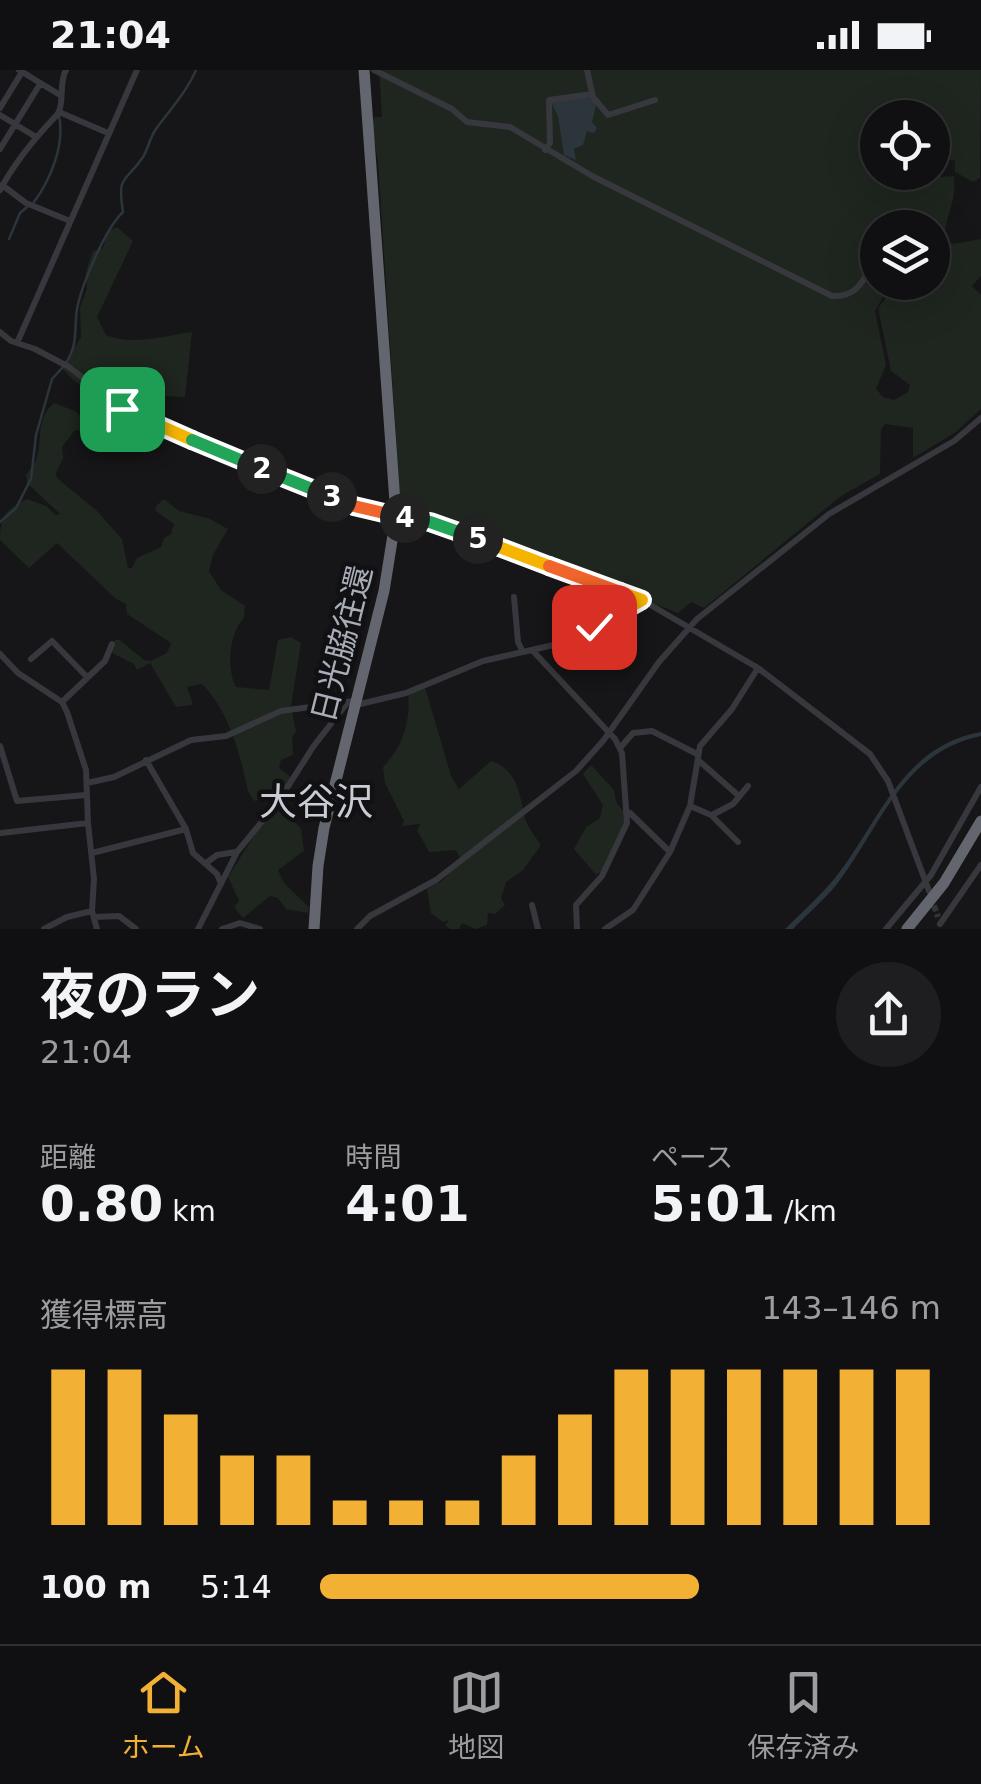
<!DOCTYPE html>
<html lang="ja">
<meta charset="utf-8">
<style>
:root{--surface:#101012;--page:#1e1e20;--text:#f1f3f6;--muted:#9c9d9f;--line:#303032;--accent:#f2b134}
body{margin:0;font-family:"DejaVu Sans","Noto Sans JP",sans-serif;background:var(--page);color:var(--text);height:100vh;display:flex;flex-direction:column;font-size:38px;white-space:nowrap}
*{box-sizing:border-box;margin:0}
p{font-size:32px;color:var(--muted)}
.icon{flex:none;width:55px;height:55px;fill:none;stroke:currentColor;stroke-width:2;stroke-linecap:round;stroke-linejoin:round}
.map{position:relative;height:859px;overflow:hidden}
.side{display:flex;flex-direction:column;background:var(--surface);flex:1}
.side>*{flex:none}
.buttons{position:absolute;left:860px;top:30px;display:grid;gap:20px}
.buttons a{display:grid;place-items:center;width:90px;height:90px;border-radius:50%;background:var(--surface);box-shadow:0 10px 40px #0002,0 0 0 2px var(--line);font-size:50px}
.pin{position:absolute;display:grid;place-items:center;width:85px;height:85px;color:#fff;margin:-42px;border-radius:20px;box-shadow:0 5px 15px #0006}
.km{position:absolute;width:50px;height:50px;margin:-25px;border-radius:50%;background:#222;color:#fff;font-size:28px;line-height:50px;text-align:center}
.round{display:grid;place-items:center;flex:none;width:105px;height:105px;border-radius:52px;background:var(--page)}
.overview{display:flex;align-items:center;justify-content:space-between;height:170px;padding:0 40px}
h1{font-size:55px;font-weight:700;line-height:75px}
.stats{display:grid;grid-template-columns:repeat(3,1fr);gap:15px;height:170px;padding:10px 40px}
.stats div{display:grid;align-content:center}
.stats b{font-size:50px;font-weight:700}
.stats small{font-size:28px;font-weight:400}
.stats p{font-size:28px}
.chart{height:280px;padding:20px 40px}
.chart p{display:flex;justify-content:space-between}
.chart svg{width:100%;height:180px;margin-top:10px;stroke:var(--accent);stroke-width:6}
ul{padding:0 40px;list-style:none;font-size:32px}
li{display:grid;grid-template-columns:160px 120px 1fr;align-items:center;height:75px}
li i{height:25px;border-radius:12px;background:var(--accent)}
.status{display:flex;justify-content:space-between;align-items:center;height:70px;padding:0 50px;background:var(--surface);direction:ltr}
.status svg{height:28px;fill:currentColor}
.dock{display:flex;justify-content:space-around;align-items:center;height:140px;border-top:2px solid var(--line);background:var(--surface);font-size:28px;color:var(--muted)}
.dock a{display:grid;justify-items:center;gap:5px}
.dock .active{color:var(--accent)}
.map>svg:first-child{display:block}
.green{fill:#1e261f;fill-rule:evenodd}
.water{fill:#2c353c}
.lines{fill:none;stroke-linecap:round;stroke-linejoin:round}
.stream{stroke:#2c353c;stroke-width:2.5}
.minor-tunnel{stroke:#333438;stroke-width:6;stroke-dasharray:6 3;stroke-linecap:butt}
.minor{stroke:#37383d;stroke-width:6}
.highway{stroke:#63666e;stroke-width:11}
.split-1-casing{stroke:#fff;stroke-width:20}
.split-2-casing{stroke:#fff;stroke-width:20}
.split-3-casing{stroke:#fff;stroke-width:20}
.split-4-casing{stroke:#fff;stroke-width:20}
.split-5-casing{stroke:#fff;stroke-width:20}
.split-6-casing{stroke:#fff;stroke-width:20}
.split-7-casing{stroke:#fff;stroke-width:20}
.split-8-casing{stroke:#fff;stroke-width:20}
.split-1{stroke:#f5b400;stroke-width:12}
.split-2{stroke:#22a559;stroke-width:12}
.split-3{stroke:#22a559;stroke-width:12}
.split-4{stroke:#f0652b;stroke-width:12}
.split-5{stroke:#22a559;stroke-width:12}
.split-6{stroke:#f5b400;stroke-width:12}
.split-7{stroke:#f0652b;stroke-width:12}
.split-8{stroke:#f5b400;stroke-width:12}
.labels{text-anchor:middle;stroke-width:9;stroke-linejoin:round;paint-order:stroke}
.street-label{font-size:32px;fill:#a8adb8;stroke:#111113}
.quarter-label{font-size:38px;fill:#c9ccd4;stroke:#111113}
</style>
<div class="status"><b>21:04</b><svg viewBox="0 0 49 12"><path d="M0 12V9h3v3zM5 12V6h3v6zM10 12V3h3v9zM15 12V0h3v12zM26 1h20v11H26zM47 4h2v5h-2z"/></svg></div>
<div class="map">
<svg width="981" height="859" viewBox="0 0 981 859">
<rect width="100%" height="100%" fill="#161618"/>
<!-- green -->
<path class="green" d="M379 0H981L980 108 973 112 955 102V91L939 87 941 107 954 106C957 132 944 150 944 170L953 174 981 169V206L972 216 981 225V339L956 362 913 388V358L885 354 881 359 880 404 841 426 704 538 691 532 678 543 485 468 401 442 378 93 372 55 374 47H382ZM878 48H932V102H878ZM932 156V212L898 213 878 238 891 301 910 315 908 322 894 330 883 327 876 319 886 295 875 241 891 213 878 212V158Z
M117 157 133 171 97 247 106 265C131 276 164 266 192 262L185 327 163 326 162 356 156 358 119 344 102 333V327L73 310 62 298 81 267 80 237 87 219 86 202 93 181 103 178 108 161Z
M54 333 75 341 89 355 84 362 75 360 62 377 63 388 56 403 57 408 97 441 122 469 128 498H132L137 488 161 477 164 468 171 464 174 454 156 441V436L164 429 179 441 210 449 228 459 213 485 209 501 221 520 245 536 244 548C229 563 226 598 236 617L269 620 278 570 291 567 301 573 291 636 296 662 292 667 293 685 281 690 279 698 291 707 280 725 254 731 248 721C240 684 229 641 202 614L187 617 193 635 176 637 150 593 137 600 134 594 112 583 115 570H120L144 590 151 591 167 583 171 573 127 544 126 534 116 529 57 473 29 498 0 470C0 446 6 439 27 429L46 436 56 445 60 444 27 413 26 405C29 400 34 396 36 391 43 370 35 348 54 333Z
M425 617 451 706 459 719 491 691C516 698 520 723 524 745 526 755 535 766 541 775L523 800 506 812 501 828 505 835 495 844 488 843 487 855 475 859 462 853 459 859H450L445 855 449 850 443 852 431 843 427 819 443 810 461 790 456 780 429 782 417 760 420 754 401 756 404 751 385 713 383 697C402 678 411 651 408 625Z
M591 695 614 720 616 732 625 743V751L601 802 596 805 574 779 586 757 600 748 603 735 583 704Z
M281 736 301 759 304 781 278 800 284 813 309 837 308 843 286 839 278 828 270 826 243 848 234 837 239 831 228 807 255 764Z"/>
<!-- water -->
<path class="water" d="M584 27 592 28 596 36 592 52 597 58 594 63 587 61 583 75 574 79 576 90 564 85 558 46 550 30Z
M981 662V666C902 682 880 758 837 814 824 830 807 844 793 859H785C802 842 820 826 835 808 879 753 901 676 981 662Z"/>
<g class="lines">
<!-- stream -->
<path class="stream" d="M34 132C51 109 65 74 59 46
M9 169 20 143 27 137
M66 293C76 278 75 265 76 248 77 223 105 159 123 142 117 103 125 114 143 87 148 79 150 67 156 59 170 40 187 21 196 0
M0 452 16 438 31 409 36 365 52 309 63 297"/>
<!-- minor-tunnel -->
<path class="minor-tunnel" d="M931 827 938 847"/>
<!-- minor -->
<path class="minor" d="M19 0 60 25
M374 0 452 39 467 52 510 57 594 107 832 226C862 227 862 206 878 189
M587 0 593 27 608 45 655 30
M0 38 22 2
M59 42 108 63
M0 45 36 67
M0 79 40 14
M545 80 550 73 549 30 592 24
M2 115 26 133 70 151
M0 120C15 92 34 69 55 47 66 37 58 13 66 0
M0 262 11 271 35 279 69 297 121 338 158 356 353 436 440 455 642 530 758 598 870 684 888 711 929 821
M17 273 137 0
M514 527 518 572 523 582
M533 581 615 669 622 683 627 753 602 806 576 835 577 859
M0 584 18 603 62 632 67 642 86 700 88 753 94 809 92 841 97 859
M31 589 52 571 87 607
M62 632 105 591 112 574
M356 635 406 623 483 591 558 574 641 531
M0 676 17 731 86 725
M620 678 633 663 652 661 697 684
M146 690 186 759 193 783 217 804 221 814
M698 690 739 726
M87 713 114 707 191 670 226 666 281 641 354 631
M690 736 711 745 738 772
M630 743 670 782
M712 745 733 734 748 716
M1 763 88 753
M92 783 186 759
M206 793 217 785 236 782
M532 835 538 859
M94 847 119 846 136 859
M940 854 981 795
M44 859 67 847 92 841
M198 859 237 782 278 732 313 677 347 633
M222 859 240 853 260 859
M357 859 370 846 436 810 576 701 603 671 659 592 697 549 829 444 954 371 981 348
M605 859 633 840 670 782 690 736 700 676 732 639 758 598
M886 859 931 805 981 717"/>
<!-- highway -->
<path class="highway" d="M314 859 318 796 324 758 384 521 396 446 364 0
M907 859 944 813 981 751"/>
</g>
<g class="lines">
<!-- split-1 casing -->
<g class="split-1-casing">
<path id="split-1" d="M122 339 192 370"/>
</g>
<!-- split-2 casing -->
<g class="split-2-casing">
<path id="split-2" d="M192 370 262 399"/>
</g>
<!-- split-3 casing -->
<g class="split-3-casing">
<path id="split-3" d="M262 399 332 427"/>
</g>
<!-- split-4 casing -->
<g class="split-4-casing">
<path id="split-4" d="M332 427 354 436 405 448"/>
</g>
<!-- split-5 casing -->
<g class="split-5-casing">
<path id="split-5" d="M405 448 430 452 478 469"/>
</g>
<!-- split-6 casing -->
<g class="split-6-casing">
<path id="split-6" d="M478 469 549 496"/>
</g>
<!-- split-7 casing -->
<g class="split-7-casing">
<path id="split-7" d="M549 496 620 522"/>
</g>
<!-- split-8 casing -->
<g class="split-8-casing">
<path id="split-8" d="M594 557 642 530 620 522"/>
</g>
<!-- split-1 -->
<use href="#split-1" class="split-1"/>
<!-- split-2 -->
<use href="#split-2" class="split-2"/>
<!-- split-3 -->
<use href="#split-3" class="split-3"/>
<!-- split-4 -->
<use href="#split-4" class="split-4"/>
<!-- split-5 -->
<use href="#split-5" class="split-5"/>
<!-- split-6 -->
<use href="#split-6" class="split-6"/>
<!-- split-7 -->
<use href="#split-7" class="split-7"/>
<!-- split-8 -->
<use href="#split-8" class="split-8"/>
</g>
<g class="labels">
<!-- street labels -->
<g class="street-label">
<text transform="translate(342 574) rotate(-76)" y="11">日光脇往還</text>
</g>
<!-- quarter labels -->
<g class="quarter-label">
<text x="316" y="745">大谷沢</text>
</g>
</g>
</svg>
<div class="buttons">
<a><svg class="icon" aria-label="locate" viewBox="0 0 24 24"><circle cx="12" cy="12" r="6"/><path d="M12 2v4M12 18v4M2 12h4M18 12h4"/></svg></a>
<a><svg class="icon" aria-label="layers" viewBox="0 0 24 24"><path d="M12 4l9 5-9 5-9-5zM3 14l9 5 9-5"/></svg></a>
</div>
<div class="pin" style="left:122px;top:339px;background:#1e9e55"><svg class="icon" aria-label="arrive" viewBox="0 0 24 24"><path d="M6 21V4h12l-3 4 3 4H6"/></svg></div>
<div class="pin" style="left:594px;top:557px;background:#d93025"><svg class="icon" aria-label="check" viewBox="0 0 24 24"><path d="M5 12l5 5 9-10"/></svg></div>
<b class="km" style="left:262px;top:399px">2</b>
<b class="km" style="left:332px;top:427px">3</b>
<b class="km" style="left:405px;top:448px">4</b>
<b class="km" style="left:478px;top:469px">5</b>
</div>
<section class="side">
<div class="overview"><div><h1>夜のラン</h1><p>21:04</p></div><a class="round"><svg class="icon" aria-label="share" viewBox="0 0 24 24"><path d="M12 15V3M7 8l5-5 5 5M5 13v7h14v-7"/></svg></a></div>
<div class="stats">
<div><p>距離</p><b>0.80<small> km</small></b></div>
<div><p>時間</p><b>4:01</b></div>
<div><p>ペース</p><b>5:01<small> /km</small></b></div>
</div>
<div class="chart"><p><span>獲得標高</span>143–146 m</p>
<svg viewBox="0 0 160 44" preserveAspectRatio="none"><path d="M5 44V6M15 44V6M25 44V17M35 44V27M45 44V27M55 44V38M65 44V38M75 44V38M85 44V27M95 44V17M105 44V6M115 44V6M125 44V6M135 44V6M145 44V6M155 44V6"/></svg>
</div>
<ul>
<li><b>100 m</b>5:14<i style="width:61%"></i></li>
</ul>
</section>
<nav class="dock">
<a class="active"><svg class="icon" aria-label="home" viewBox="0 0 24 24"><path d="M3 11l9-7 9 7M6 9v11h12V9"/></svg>ホーム</a>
<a><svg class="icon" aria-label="map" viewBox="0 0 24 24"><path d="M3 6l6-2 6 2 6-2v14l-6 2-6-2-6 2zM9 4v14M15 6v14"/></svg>地図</a>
<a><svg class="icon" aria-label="saved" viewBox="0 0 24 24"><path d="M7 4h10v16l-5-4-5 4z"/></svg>保存済み</a>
</nav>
